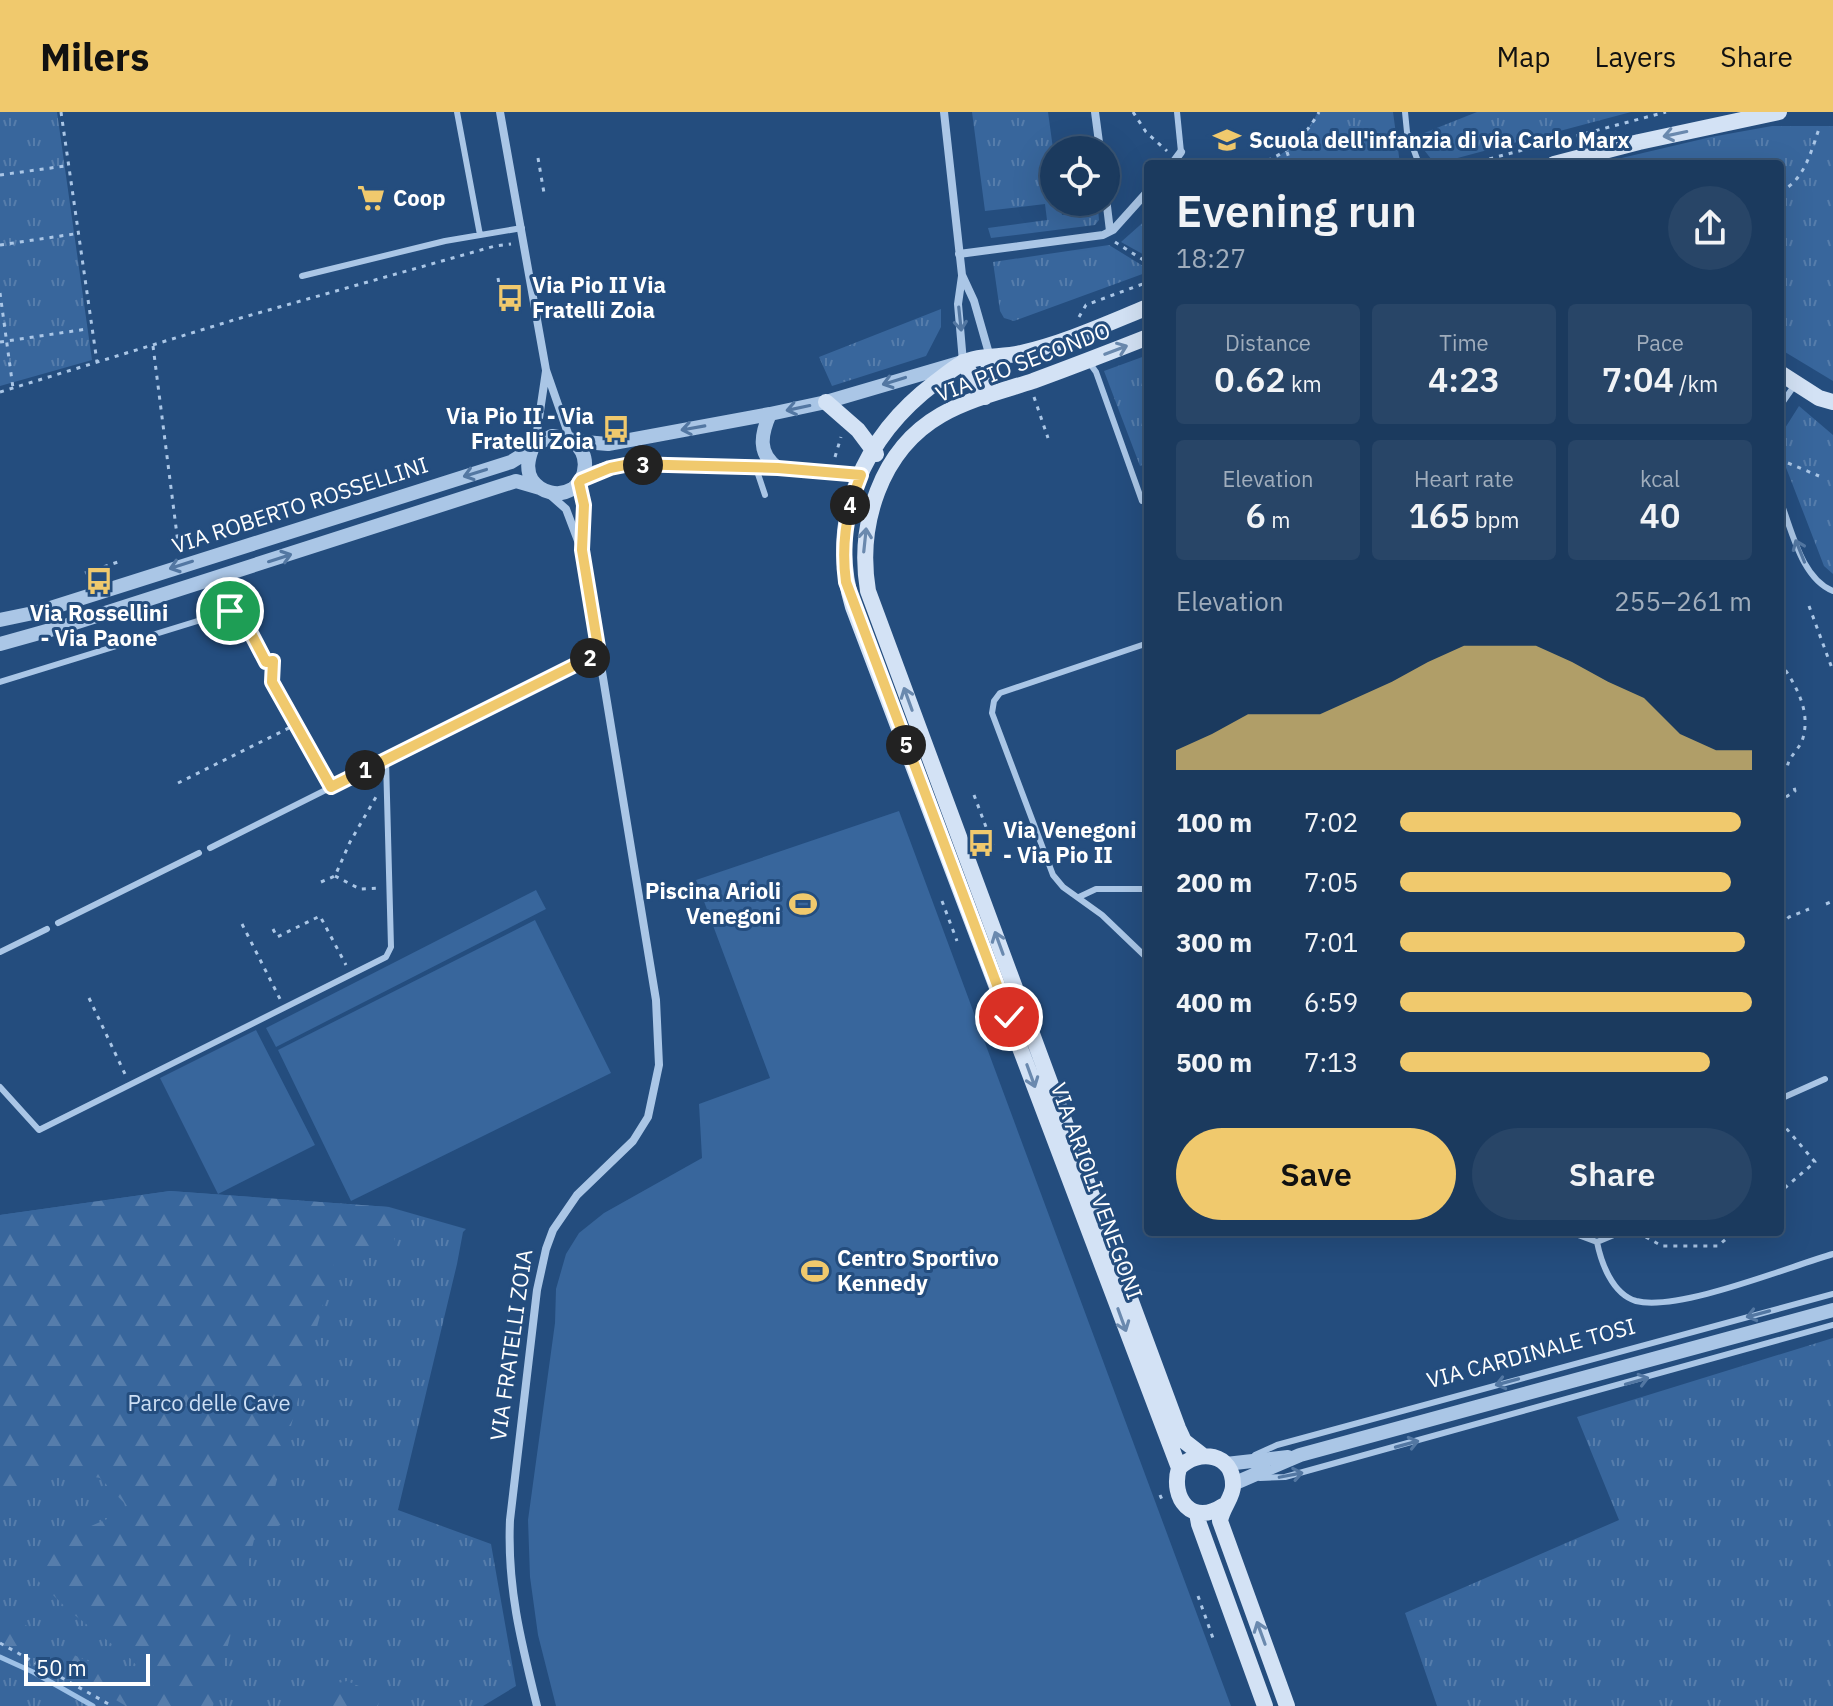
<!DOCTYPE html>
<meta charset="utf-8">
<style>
:root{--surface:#1b3a5e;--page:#284567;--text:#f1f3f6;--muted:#a0adbc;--line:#395473;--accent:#f0c96d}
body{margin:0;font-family:"IBM Plex Sans",sans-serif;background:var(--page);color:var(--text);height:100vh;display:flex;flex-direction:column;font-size:30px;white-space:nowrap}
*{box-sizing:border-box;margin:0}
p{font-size:26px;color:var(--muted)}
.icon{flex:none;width:44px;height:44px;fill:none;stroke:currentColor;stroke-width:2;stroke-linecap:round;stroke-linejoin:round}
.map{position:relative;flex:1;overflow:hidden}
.details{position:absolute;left:1144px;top:48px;width:640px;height:1076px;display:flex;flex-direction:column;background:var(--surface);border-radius:8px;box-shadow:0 8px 32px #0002,0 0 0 2px var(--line)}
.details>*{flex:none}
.buttons{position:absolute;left:1040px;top:24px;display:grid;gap:16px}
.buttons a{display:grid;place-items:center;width:80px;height:80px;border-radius:50%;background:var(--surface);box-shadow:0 8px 32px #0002,0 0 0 2px var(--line);font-size:40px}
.scale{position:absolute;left:24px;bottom:20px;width:126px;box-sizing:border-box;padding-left:8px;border:4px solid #fff;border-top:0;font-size:22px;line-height:28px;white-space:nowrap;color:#fff;-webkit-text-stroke:6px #244d7e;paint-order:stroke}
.pin{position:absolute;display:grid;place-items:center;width:68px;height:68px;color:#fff;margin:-34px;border:4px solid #fff;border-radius:50%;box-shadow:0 2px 8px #0007}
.km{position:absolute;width:40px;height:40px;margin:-20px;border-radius:50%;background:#222;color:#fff;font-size:22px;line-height:40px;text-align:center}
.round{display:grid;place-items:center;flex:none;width:84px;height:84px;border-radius:42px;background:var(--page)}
.headline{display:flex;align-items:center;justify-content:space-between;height:136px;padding:0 32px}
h1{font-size:44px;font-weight:600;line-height:60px}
.metrics{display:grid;grid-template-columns:repeat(3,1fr);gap:12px;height:136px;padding:8px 32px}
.metrics div{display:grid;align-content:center;border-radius:8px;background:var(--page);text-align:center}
.metrics b{font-size:34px;font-weight:600}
.metrics small{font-size:22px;font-weight:400}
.metrics p{font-size:22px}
.chart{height:224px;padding:16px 32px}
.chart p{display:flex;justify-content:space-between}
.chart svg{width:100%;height:144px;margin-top:8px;fill:var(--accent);opacity:.7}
.action{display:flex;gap:16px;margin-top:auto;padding:16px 32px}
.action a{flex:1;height:92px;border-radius:48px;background:var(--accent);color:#111;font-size:32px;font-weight:600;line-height:92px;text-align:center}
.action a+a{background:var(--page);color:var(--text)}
ul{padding:0 32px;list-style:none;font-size:26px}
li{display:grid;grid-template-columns:128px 96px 1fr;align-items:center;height:60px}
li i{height:20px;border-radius:10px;background:var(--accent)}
header{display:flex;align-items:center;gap:48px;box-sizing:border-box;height:112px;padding:0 40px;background:var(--accent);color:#111}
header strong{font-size:38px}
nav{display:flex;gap:44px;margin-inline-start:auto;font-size:28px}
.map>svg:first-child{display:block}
.grass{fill:url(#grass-tufts)}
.forest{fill:url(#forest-firs)}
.pitch{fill:#38669c}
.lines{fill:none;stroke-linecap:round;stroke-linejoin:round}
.stream{stroke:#9ec1e7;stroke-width:5}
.path{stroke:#aac6e6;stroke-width:3;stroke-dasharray:4 6;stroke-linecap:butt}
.service{stroke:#aac6e6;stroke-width:6}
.minor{stroke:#aac6e6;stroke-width:8}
.tertiary{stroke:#aac6e6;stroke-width:14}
.secondary{stroke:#d3e2f5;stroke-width:16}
.oneway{stroke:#6a89ae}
.oneway2{stroke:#5377a2}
.route-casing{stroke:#fff;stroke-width:16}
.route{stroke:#f0c96d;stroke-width:10}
.labels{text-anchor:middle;stroke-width:6;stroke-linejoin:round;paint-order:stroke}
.poi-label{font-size:22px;font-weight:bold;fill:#fff;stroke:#244d7e;text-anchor:start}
.street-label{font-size:22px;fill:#fff;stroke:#244d7e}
.park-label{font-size:22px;fill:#cddff5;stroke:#244d7e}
</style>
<header>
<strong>Milers</strong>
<nav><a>Map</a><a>Layers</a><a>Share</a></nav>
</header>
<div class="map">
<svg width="1833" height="1594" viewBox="0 0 1833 1594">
<defs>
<pattern id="grass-tufts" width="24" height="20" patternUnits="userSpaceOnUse" patternTransform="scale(2)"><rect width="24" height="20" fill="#38669c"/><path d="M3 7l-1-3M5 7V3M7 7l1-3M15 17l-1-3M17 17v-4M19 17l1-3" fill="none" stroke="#567dab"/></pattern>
<pattern id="forest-firs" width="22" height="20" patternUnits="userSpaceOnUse" patternTransform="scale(2)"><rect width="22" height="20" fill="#38669c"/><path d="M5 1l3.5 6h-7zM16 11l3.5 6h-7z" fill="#567dab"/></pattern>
</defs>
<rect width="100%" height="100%" fill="#244d7e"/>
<!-- grass -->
<path class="grass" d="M0 0H57L92 248 0 274Z
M972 0H1048L1054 44V90H1060L1062 103 1079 101V96H1098L1099 108 1095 113 991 126 988 116 1047 108 1045 92 985 99Z
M1318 0H1393L1400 52H1265C1289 39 1306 24 1318 0Z
M1477 0H1631L1435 52 1414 25Z
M1772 14H1833V269L1780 237V52H1596L1711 25Z
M1148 106V145L1121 130Z
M1109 133 1148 157V160L1014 209 1004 206 1000 199 993 150Z
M941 197V215L926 244 832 274 819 245Z
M1145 244 1148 252V351L1140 354 1104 259Z
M1799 294 1833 323V462L1824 454 1780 340V324Z
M170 1079 389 1095 466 1117 463 1120 457 1152 398 1398 491 1432 516 1574 483 1594H0V1103Z
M1833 1226V1594H1437L1405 1501 1619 1408 1577 1305Z"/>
<!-- forest -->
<path class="forest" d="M170 1079 389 1095 396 1135H338L274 1379 294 1405 254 1428 213 1594H126L57 1553 74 1543 157 1578 131 1547 72 1501 37 1468 59 1428 130 1397 100 1366 48 1356 0 1395V1103Z
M0 1496 30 1516 15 1560 0 1557Z
M347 1569 380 1583 378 1594H312L316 1576Z"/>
<!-- pitch -->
<path class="pitch" d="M899 699 1231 1594H556L538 1523 530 1465 528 1408 555 1211 556 1177 566 1142 579 1121 604 1101 702 1046 699 992 770 966 696 768Z
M536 778 546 797 276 935 266 916Z
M535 808 611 961 351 1089 278 938Z
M256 918 315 1033 218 1082 160 966Z"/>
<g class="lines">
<!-- stream -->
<path class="stream" d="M0 1545 33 1560 93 1594"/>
<!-- path -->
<path class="path" d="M61 0 97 250
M1133 0 1146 20 1167 39
M1287 40 1291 52
M538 46 544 81
M1258 52C1286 43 1305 25 1319 0
M1470 52 1666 0
M0 63 65 54
M1780 80C1805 68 1811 39 1820 14
M1115 130 1148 151
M0 133 74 122
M498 166 504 200
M0 181 13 276
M1079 205 1086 193 1148 170
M0 230 87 217
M153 234 178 431
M0 280 237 207 495 134 511 132
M1034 285 1048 326
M835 345 841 325
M1788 351 1819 364
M85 461 121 449
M1809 494 1833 559
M1780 550C1796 573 1812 600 1802 629 1797 640 1788 645 1787 657
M295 613 325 665
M178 671 295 613 272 570V562
M974 683 995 739
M1786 685 1795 679 1793 671
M335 764 360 777 380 776
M321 770 335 764 350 730 376 685
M942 789 957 829
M1826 792 1833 789
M242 812 280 887
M1780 813 1789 805 1809 797
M273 817 277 825 320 804 346 853
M89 886 125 962
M1780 1009 1815 1050 1780 1080
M1637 1120 1662 1134H1718L1734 1120
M1160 1383 1163 1390
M1198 1484 1214 1529
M0 1531 112 1594"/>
<!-- service -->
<path class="service" d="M457 0 480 123
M1177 0 1181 40
M1405 0 1407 20 1419 52
M302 164 445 129 522 116
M1088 249 1096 260 1142 389
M1780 294 1794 274
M756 356 765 383
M1780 388C1792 418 1801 466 1833 479
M1148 531 1000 581 994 589 992 601 1053 763 1063 775 1102 803 1148 847
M0 570 230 499 242 504 266 550 273 549
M210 736 599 541
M1079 785 1096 777H1148
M58 811 199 741
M0 840 47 817
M0 975 39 1018 386 845 391 835 386 648
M1780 987 1825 967
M1570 1120 1597 1130 1621 1120
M1597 1130C1601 1150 1612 1182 1636 1189 1678 1200 1788 1155 1833 1142
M1255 1343 1277 1333 1833 1182
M1260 1366 1285 1365 1833 1213"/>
<!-- minor -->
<path class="minor" d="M500 0 546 258 570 327
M944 0 962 163 974 189 990 245
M1095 0 1100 38
M1172 52 1181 40
M1106 86 1110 119
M959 142 1103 123 1113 118 1148 79
M962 164 958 192 963 250
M535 333 546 259
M549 382 566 397 580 434
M537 1594C521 1530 507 1475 510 1408L537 1178 546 1137 553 1118 577 1083 633 1029 648 1005 659 953 656 888 582 438 584 393 579 372"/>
<!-- tertiary -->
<path class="tertiary" d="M770 302C761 322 757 342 778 356
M573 329 608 332 770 302 826 290 959 251
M573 329C586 340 588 353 581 368
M535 333 552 324 570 327
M532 337C528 348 526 358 532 368 541 381 559 385 572 377 576 375 578 371 581 368 594 358 614 355 630 352L778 356 861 363
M0 508 38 500 511 350 532 337
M0 532 68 513 516 369 540 376
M1226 1352 1288 1345
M1233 1372 1300 1343 1833 1198"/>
<!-- secondary -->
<path class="secondary" d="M1554 52 1639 30 1779 0
M1148 195C1106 212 1065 231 1021 241 1002 246 978 242 961 252 952 257 944 264 936 270 864 324 826 406 853 495L1179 1356
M1148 225C1110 240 1071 255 1033 269 1002 279 969 287 941 303 880 338 857 413 868 479L1178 1316 1184 1329 1202 1343
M963 250 985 285
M1780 261 1819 286 1833 290
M985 285 990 245
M826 290 858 318 876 342
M1223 1394C1192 1414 1170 1387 1179 1356 1198 1336 1234 1341 1233 1374 1233 1385 1222 1396 1220 1409L1287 1594
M1197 1401 1199 1412 1265 1594"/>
</g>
<!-- one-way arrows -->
<defs><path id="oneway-shaft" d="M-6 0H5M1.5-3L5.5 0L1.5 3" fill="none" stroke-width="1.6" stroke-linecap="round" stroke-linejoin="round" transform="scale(2)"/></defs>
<g class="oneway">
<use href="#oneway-shaft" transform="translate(1675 22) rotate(168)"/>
<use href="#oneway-shaft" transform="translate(1116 238) rotate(-21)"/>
<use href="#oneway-shaft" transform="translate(865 428) rotate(-84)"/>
<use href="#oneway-shaft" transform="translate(908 587) rotate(-110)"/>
<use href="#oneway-shaft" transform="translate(999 831) rotate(-110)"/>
<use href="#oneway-shaft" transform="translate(1031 964) rotate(70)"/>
<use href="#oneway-shaft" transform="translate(1122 1208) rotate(70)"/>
<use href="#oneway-shaft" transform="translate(1261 1521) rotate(-110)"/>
</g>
<g class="oneway2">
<use href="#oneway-shaft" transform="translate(960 207) rotate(84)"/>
<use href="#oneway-shaft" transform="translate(894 269) rotate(163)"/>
<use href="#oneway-shaft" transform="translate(798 296) rotate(168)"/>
<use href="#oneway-shaft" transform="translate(693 316) rotate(170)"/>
<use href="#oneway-shaft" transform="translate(475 361) rotate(163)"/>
<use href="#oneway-shaft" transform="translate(1800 439) rotate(-112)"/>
<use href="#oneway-shaft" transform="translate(280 446) rotate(-18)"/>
<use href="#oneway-shaft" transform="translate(181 453) rotate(162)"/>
<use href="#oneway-shaft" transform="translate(1758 1202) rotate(165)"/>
<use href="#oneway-shaft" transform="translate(1637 1269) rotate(-16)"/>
<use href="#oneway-shaft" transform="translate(1507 1270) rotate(165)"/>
<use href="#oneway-shaft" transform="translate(1407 1332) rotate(-15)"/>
<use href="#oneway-shaft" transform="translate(1291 1363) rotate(-11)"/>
</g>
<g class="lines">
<!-- route casing -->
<g class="route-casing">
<path id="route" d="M230 499 242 504 266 550 273 549 272 570 331 675 599 541 582 438 584 393 579 371 581 368 610 356 630 352 778 356 861 363C846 398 841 433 846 470L1009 905"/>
</g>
<!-- route -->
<use href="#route" class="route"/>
</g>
<!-- icons -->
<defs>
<g id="school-bare" transform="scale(2.16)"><path d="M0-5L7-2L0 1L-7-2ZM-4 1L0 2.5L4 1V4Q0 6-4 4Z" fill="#f0c96d" stroke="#244d7e" stroke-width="2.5" paint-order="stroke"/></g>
<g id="supermarket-bare" transform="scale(2.16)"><path d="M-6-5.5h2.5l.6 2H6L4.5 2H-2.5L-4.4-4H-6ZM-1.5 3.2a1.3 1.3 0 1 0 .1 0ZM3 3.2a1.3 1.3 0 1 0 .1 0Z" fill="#f0c96d" stroke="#244d7e" stroke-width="2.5" paint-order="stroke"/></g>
<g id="bus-bare" transform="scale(2.16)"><path d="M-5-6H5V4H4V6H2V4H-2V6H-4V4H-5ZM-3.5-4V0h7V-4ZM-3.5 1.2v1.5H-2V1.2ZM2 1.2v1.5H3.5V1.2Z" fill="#f0c96d" stroke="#244d7e" stroke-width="2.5" paint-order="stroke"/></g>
<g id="stadium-bare" transform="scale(2.16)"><path d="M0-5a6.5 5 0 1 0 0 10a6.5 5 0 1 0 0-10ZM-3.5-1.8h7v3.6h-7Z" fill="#f0c96d" stroke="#244d7e" stroke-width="2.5" paint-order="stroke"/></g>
</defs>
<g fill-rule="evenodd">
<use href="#school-bare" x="1227" y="28"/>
<use href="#supermarket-bare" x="371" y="86"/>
<use href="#bus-bare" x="510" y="186"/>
<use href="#bus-bare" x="616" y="317"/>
<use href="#bus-bare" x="99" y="469"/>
<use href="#bus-bare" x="981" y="731"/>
<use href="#stadium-bare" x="803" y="792"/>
<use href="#stadium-bare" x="815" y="1159"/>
</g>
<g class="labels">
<!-- poi labels -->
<g class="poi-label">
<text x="1249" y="36">Scuola dell'infanzia di via Carlo Marx</text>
<text x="393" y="94">Coop</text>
<text x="532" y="181">Via Pio II Via<tspan x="532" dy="25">Fratelli Zoia</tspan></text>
<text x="594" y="312" text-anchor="end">Via Pio II - Via<tspan x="594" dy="25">Fratelli Zoia</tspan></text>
<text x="99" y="509" text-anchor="middle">Via Rossellini<tspan x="99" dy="25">- Via Paone</tspan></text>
<text x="1003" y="726">Via Venegoni<tspan x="1003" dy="25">- Via Pio II</tspan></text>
<text x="781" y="787" text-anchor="end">Piscina Arioli<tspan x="781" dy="25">Venegoni</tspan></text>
<text x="837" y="1154">Centro Sportivo<tspan x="837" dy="25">Kennedy</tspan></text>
</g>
<!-- street labels -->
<g class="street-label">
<text transform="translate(1023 250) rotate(-21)" y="8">VIA PIO SECONDO</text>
<text transform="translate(300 393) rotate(-18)" y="8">VIA ROBERTO ROSSELLINI</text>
<text transform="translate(1097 1079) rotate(70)" y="8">VIA ARIOLI VENEGONI</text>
<text transform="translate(511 1233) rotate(-82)" y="8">VIA FRATELLI ZOIA</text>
<text transform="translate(1531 1241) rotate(-15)" y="8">VIA CARDINALE TOSI</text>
</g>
<!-- park labels -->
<g class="park-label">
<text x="209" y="1299">Parco delle Cave</text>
</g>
</g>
</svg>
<div class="buttons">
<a><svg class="icon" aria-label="locate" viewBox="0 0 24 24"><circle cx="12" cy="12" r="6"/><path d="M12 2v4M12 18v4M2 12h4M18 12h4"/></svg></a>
</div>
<div class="scale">50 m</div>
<div class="pin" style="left:230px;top:499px;background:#1e9e55"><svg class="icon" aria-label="arrive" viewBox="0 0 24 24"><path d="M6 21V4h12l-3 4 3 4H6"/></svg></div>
<div class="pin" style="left:1009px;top:905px;background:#d93025"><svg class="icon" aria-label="check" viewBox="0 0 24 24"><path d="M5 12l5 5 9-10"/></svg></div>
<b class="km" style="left:365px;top:658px">1</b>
<b class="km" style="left:590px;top:546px">2</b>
<b class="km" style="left:643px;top:353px">3</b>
<b class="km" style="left:850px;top:393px">4</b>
<b class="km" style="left:906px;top:633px">5</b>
<section class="details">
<div class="headline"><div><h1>Evening run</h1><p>18:27</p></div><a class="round"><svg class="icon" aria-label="share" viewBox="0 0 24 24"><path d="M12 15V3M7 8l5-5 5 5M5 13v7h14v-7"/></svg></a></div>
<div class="metrics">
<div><p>Distance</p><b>0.62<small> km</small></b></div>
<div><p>Time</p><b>4:23</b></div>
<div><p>Pace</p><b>7:04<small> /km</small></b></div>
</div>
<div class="metrics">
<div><p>Elevation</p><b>6<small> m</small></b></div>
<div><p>Heart rate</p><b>165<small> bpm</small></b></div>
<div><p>kcal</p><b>40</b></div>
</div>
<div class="chart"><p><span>Elevation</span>255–261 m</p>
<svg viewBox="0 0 160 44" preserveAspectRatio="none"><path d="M0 44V38L10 33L20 27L30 27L40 27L50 22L60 17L70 11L80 6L90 6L100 6L110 11L120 17L130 22L140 33L150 38L160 38V44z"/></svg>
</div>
<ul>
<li><b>100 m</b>7:02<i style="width:97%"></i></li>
<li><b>200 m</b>7:05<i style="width:94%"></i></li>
<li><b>300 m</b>7:01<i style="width:98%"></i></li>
<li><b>400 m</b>6:59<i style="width:100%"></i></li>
<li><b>500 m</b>7:13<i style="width:88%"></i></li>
</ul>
<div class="action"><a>Save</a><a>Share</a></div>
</section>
</div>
